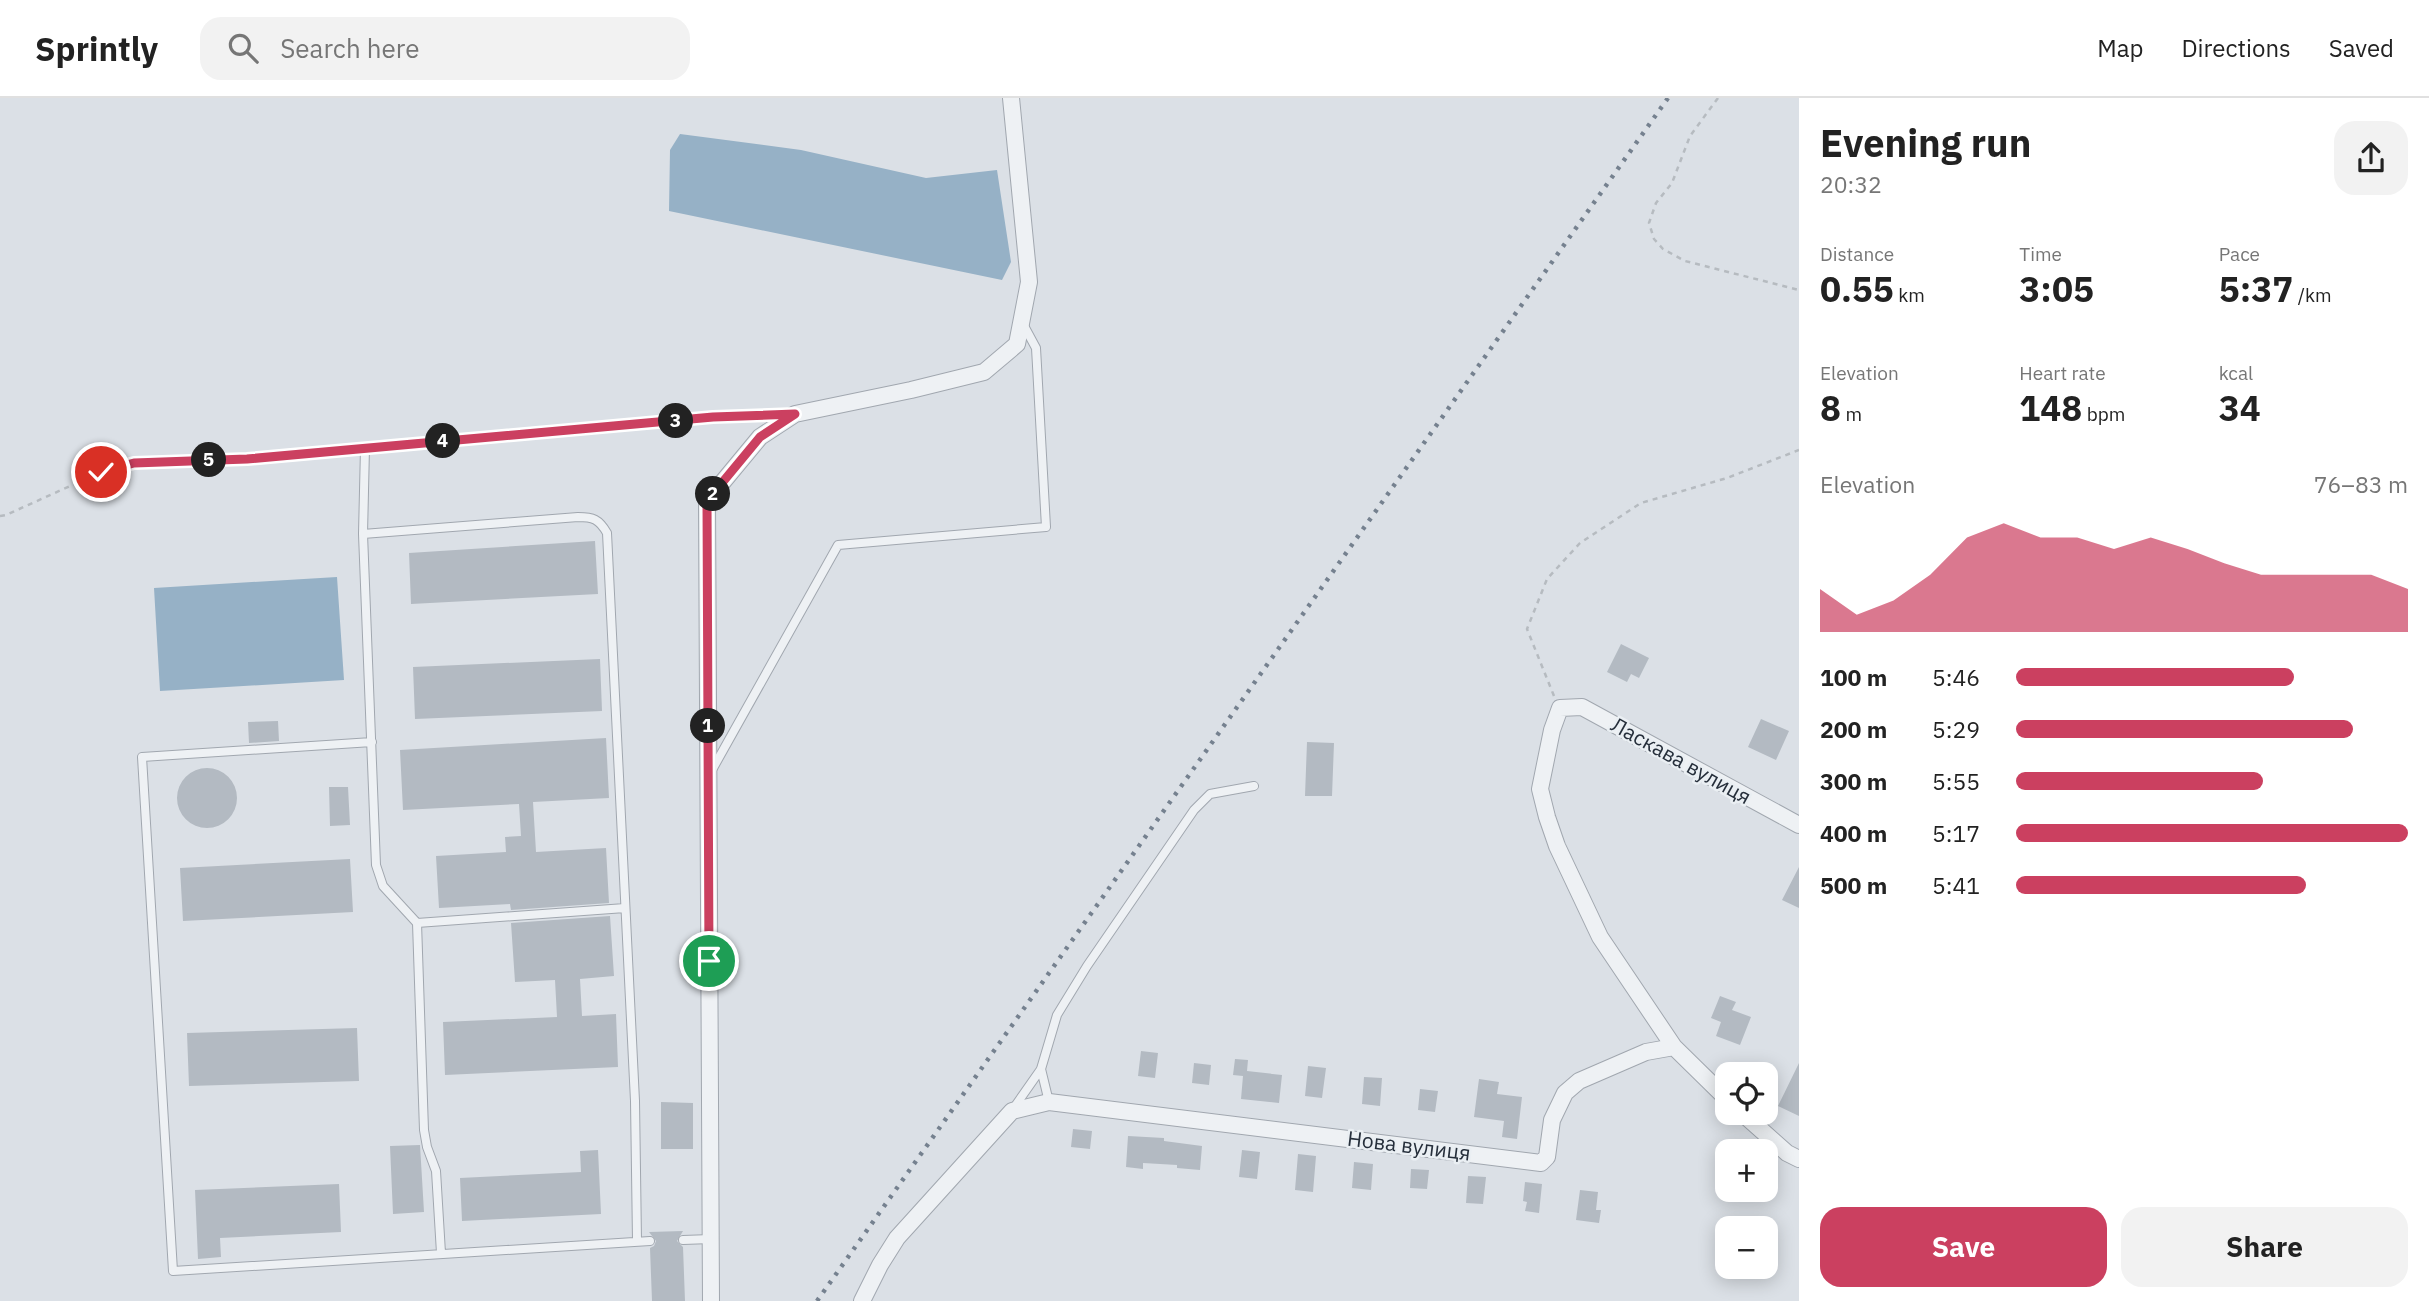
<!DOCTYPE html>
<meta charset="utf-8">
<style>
:root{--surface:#fff;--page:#f2f2f2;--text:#222;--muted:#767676;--line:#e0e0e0;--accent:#cb4060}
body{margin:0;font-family:"IBM Plex Sans",sans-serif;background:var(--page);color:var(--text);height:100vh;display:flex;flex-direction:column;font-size:26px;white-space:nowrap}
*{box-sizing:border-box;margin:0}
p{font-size:23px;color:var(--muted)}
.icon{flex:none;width:38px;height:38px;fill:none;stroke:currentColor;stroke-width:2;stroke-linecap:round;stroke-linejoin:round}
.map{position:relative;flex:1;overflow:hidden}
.drawer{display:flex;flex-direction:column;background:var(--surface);width:630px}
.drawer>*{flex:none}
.tools{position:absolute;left:1715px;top:964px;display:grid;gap:14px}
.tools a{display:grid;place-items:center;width:63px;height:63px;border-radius:14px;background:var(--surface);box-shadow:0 4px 18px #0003;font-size:35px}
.pin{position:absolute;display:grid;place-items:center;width:60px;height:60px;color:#fff;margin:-30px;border:4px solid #fff;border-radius:50%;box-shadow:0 2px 7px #0007}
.km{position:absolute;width:35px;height:35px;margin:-18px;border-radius:50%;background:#222;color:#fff;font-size:19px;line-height:35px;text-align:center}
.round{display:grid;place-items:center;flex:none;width:74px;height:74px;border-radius:21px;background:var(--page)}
.head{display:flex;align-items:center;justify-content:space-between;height:119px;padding:0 21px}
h1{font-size:38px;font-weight:700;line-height:52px}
.stats{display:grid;grid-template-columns:repeat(3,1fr);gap:10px;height:119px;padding:7px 21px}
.stats div{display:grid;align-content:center}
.stats b{font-size:35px;font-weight:700}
.stats small{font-size:19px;font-weight:400}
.stats p{font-size:19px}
.chart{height:196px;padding:14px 21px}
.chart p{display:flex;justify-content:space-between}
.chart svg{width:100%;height:126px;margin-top:7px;fill:var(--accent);opacity:.7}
.button{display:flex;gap:14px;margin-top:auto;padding:14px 21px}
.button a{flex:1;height:80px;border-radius:21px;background:var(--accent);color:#fff;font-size:28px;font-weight:700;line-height:80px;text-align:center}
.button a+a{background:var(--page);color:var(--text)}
ul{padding:0 21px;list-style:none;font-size:23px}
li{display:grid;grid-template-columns:112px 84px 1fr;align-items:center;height:52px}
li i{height:18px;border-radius:9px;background:var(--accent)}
header{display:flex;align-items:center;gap:42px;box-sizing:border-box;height:98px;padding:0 35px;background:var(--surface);border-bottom:2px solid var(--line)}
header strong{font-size:33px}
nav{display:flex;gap:38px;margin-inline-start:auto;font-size:24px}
.search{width:490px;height:63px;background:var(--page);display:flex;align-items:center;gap:18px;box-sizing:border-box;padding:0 24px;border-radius:21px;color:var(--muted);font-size:26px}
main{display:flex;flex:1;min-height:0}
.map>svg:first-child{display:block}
.water{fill:#96b1c6}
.building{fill:#b3bac2}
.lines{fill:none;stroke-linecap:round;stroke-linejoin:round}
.lane-casing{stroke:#a1a7af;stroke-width:10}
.street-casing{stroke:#a1a7af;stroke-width:18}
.path{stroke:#b6bbc0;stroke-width:2.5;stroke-dasharray:5 5;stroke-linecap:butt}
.lane{stroke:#eef1f4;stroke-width:8}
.street{stroke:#eef1f4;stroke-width:16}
.rail{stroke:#75818f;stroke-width:4.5;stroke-dasharray:3.5 7;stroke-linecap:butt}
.route-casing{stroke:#fff;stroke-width:14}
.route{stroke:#cb4060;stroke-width:9}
.labels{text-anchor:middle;stroke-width:5;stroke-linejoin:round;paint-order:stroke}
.street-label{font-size:21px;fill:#262f3b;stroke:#eaeff3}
</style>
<header>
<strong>Sprintly</strong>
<div class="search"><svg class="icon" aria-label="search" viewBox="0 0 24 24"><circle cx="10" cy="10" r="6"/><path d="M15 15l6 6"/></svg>Search here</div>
<nav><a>Map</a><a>Directions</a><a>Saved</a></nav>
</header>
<main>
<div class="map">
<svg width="1799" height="1203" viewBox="0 0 1799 1203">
<rect width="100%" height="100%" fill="#dbe0e6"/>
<!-- water -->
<path class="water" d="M680 36 801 52 926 80 997 72 1011 164 1002 182 669 113 670 52Z
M337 479 344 582 160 593 154 490Z"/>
<!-- building -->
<path class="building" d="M595 443 598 496 411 506 409 455Z
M1621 546 1649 560 1639 580 1631 576 1627 584 1607 574Z
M600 561 602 613 415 621 413 569Z
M1761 621 1789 633 1776 662 1748 649Z
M278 623 279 643 249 645 248 624Z
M606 640 609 700 533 704 536 754 606 750 609 805 511 812 510 806 439 810 436 758 506 754 505 739 521 738 519 706 403 712 400 652Z
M1307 644 1334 645 1332 698H1305Z
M177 700a30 30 0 1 1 60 0a30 30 0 1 1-60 0Z
M329 689H348L350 727 330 728Z
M350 761 353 814 183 823 180 770Z
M1799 769V810L1782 802Z
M610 818 614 878 580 881 582 918 616 916 618 969 445 977 443 924 557 919 555 882 515 884 511 825Z
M1720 898 1736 904 1732 912 1751 919 1740 947 1716 938 1721 924 1711 920Z
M357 930 359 983 189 988 187 935Z
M1141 953 1158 955 1155 980 1138 978Z
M1235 961 1248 962 1247 973 1282 977 1279 1005 1241 1001 1243 978 1233 977Z
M1194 965 1211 967 1209 987 1192 985Z
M1799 965V1018L1778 1008Z
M1308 968 1326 970 1322 1000 1305 998Z
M1364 979 1382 980 1380 1008 1362 1006Z
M1479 981 1499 984 1497 996 1522 999 1517 1041 1502 1039 1504 1023 1474 1019Z
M1420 991 1438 993 1435 1014 1418 1012Z
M661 1004 693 1005V1051H661Z
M1073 1031 1092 1033 1090 1051 1071 1049Z
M1128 1038 1164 1040V1043L1202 1048 1200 1072 1177 1070V1067L1143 1065V1071L1126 1069Z
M420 1047 424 1114 393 1116 390 1048Z
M598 1052 601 1116 462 1123 460 1080 581 1074 580 1053Z
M1242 1052 1260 1054 1257 1081 1239 1079Z
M1298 1056 1316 1058 1313 1094 1295 1092Z
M1354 1064 1373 1066 1371 1092 1352 1090Z
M1411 1071 1429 1072 1427 1091 1410 1090Z
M1468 1078 1486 1079 1483 1106 1466 1105Z
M1525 1084 1542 1086 1539 1115 1525 1113 1527 1104 1523 1103Z
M339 1086 341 1134 220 1140 221 1159 198 1161 195 1092Z
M1580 1092 1598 1094 1596 1112H1601L1599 1125 1576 1122Z
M683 1133 677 1143 683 1149 685 1203H652L650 1150 654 1148 656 1143 649 1134Z"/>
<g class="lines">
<!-- lane casing -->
<g class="lane-casing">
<path id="lane" d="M365 350 363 436 376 767 383 788 417 825 625 810
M363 436 578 419C593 419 599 421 607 435L635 1003 637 1143
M372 644 142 659 173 1173 650 1143
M712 672 838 447 1046 429 1036 250 1023 226
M417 825 424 1032 427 1049 436 1073 441 1155
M1041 971 1049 1004
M1013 1011 1041 971 1057 917 1087 868 1194 712 1210 696 1254 688
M683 1142 711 1141"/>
</g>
<!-- street casing -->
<g class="street-casing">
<path id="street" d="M1674 949 1600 839 1557 748 1547 719 1540 691 1552 632 1560 610 1582 609 1799 727
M1742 1015 1787 1055 1799 1061
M711 1203 707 403 760 339 795 316 911 292 984 274 1017 246 1029 184 1011 0
M862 1203 880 1167 897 1140 1012 1013 1049 1004 1541 1065 1547 1059 1552 1022 1565 995 1579 983 1646 954 1674 949 1727 1001"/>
</g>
<!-- path -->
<path class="path" d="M1718 0 1690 38 1672 85 1656 105 1649 125 1654 141 1663 151 1685 163 1799 192
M377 349 713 319 765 317
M0 418 6 417 101 374 134 365 247 361 353 351
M1554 598 1527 531 1547 481 1580 445 1641 405 1727 380 1799 352"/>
<!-- lane -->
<use href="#lane" class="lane"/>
<!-- street -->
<use href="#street" class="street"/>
<!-- rail -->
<path class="rail" d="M817 1203 1668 0"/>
</g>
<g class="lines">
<!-- route casing -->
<g class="route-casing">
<path id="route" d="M101 374 134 365 247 361 713 319 795 316 760 339 707 403 709 863"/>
</g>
<!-- route -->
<use href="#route" class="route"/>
</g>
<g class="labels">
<!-- street labels -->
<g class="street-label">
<text transform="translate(1681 663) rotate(29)" y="7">Ласкава вулиця</text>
<text transform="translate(1409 1048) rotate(7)" y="7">Нова вулиця</text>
</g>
</g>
</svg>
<div class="tools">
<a><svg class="icon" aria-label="locate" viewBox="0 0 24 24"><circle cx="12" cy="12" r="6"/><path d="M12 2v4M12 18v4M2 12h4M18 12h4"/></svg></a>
<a>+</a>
<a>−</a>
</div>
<div class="pin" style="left:709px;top:863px;background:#1e9e55"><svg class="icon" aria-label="arrive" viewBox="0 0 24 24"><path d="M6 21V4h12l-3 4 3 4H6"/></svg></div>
<div class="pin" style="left:101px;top:374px;background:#d93025"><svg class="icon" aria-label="check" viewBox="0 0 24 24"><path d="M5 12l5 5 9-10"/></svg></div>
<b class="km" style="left:708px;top:628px">1</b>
<b class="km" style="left:713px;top:396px">2</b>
<b class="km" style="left:676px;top:323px">3</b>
<b class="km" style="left:443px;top:343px">4</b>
<b class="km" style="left:209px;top:362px">5</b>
</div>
<section class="drawer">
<div class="head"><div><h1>Evening run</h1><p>20:32</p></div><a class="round"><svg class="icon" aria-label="share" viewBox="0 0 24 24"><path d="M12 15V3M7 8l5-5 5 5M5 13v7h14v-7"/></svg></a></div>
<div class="stats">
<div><p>Distance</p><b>0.55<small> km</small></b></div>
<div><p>Time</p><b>3:05</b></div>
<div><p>Pace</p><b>5:37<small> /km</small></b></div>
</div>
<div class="stats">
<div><p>Elevation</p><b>8<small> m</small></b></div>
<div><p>Heart rate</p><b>148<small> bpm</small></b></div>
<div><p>kcal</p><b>34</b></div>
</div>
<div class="chart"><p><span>Elevation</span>76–83 m</p>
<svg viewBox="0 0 160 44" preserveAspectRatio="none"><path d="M0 44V29L10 38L20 33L30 24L40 11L50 6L60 11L70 11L80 15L90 11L100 15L110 20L120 24L130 24L140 24L150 24L160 29V44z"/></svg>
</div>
<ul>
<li><b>100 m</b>5:46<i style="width:71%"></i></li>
<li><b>200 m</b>5:29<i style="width:86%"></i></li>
<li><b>300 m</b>5:55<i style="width:63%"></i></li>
<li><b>400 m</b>5:17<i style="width:100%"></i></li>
<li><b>500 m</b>5:41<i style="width:74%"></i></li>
</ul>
<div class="button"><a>Save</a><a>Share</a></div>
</section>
</main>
